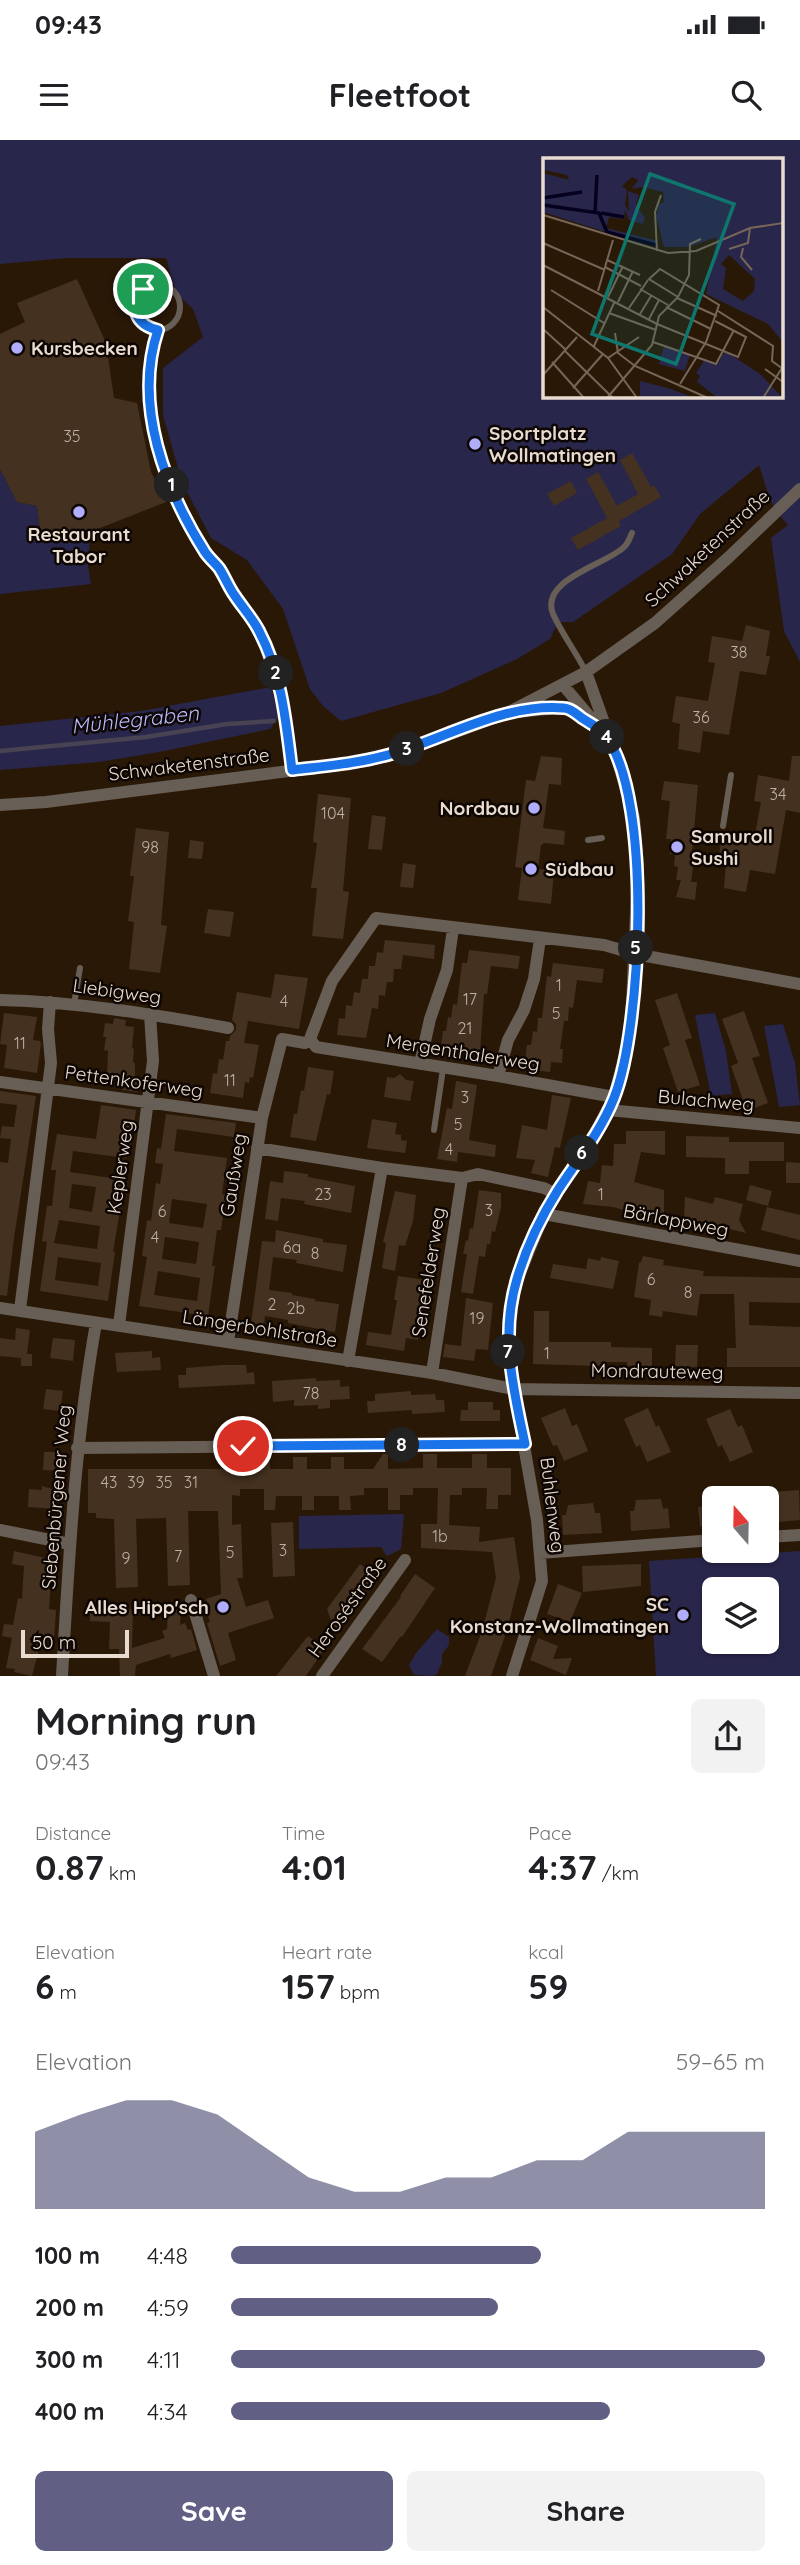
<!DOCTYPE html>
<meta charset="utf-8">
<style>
:root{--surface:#fff;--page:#f2f2f2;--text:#202124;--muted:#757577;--accent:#616084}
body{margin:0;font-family:Quicksand,sans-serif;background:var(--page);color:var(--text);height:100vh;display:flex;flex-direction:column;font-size:26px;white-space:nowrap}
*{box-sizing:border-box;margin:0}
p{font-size:23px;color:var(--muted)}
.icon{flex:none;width:38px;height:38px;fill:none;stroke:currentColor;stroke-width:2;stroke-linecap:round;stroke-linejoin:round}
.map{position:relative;height:1536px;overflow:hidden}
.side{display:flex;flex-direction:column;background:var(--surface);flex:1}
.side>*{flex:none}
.needle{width:46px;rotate:340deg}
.fabs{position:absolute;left:702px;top:1346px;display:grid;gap:14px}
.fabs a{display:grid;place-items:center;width:77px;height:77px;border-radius:10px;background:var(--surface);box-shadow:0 2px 5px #0004;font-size:35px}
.scale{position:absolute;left:21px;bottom:18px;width:108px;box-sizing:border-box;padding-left:7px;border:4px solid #e8dbd0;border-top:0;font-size:19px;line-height:24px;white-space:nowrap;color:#e8dbd0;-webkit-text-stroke:5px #0d0602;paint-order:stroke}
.pin{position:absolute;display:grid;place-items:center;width:60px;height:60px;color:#fff;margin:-30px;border:4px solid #fff;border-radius:50%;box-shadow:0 2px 7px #0007}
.km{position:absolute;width:35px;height:35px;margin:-18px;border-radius:50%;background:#222;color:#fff;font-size:19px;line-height:35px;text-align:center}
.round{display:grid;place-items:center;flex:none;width:74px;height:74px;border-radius:10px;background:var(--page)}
.summary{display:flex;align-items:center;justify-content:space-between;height:119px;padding:0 35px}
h1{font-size:38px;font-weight:700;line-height:52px}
.figures{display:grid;grid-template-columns:repeat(3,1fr);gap:10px;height:119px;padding:7px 35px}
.figures div{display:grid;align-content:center}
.figures b{font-size:35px;font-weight:700}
.figures small{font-size:19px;font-weight:400}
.figures p{font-size:19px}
.chart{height:196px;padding:14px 35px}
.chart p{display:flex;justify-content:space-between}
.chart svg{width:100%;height:126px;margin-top:7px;fill:var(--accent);opacity:.7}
.primary-button{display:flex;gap:14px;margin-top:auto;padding:14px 35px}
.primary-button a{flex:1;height:80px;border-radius:10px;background:var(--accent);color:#fff;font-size:28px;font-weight:700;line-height:80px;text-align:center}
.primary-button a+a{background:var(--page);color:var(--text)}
ul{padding:0 35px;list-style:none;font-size:23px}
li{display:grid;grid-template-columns:112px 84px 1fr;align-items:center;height:52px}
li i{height:18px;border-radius:9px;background:var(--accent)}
.status{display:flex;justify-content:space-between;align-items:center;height:49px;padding:0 35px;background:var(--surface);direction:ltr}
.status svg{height:19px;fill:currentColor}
header{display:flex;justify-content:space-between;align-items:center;height:91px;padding:0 35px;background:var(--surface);font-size:32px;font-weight:700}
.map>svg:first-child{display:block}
.green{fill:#29264c;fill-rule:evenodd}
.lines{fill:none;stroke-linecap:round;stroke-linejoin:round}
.stream{stroke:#494253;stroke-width:4.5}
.building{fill:#44311f;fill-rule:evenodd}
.service{stroke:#675e55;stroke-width:6}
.minor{stroke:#675e55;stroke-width:12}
.route-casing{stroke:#fff;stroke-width:14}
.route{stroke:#1a73e8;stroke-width:9}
.poi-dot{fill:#b0aefa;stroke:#0d0602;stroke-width:2.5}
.labels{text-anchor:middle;stroke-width:5;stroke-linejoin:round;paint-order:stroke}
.number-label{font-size:16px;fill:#bfb0a4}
.poi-label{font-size:19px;font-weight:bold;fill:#e8dbd0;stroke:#0d0602;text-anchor:start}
.street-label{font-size:19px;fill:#e8dbd0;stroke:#0d0602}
.water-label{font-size:21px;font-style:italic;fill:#b8b7fe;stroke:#0d0602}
.inset-river{fill:none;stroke:#05001d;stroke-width:3.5}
.inset-road{fill:none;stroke:#766657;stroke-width:2}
.view{fill:#0f766e;fill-opacity:0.15;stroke:#0f766e;stroke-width:3.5}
.inset-edge{fill:none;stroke:#e8dbd0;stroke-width:3.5}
</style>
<div class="status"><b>09:43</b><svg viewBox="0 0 49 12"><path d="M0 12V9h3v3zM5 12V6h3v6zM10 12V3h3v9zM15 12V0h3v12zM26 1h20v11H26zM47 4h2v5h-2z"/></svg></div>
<header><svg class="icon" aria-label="menu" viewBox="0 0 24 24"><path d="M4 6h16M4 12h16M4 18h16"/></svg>Fleetfoot<svg class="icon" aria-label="search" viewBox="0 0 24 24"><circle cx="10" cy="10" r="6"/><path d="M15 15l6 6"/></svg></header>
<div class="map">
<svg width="800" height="1536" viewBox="0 0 800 1536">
<rect width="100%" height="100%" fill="#2a1807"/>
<!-- green -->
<path class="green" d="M0 0H800V522L784 491 771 398 788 385C768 363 768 352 759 325L700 374 672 414 573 482H558L550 499 517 519 441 553 341 581 323 566 310 549 283 469 247 420 211 398 182 342 163 275V228L203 197 193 169 176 153 166 118H66L0 124ZM544 19H781V256H544Z
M0 329 17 362 37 366 40 389 90 392 88 426 91 444 0 454Z
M271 547 279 577 270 589 159 612 99 622 0 630V586L141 571Z
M715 873 726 911 732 954 711 956 695 875Z
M783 884 795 923 800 965 779 967 764 886Z
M404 1374 401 1409 387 1416 381 1407 299 1409V1376Z
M800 1411V1536H656L649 1421ZM714 1449H766V1502H714Z
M437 1489 449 1497V1505L442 1514V1522L437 1534 432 1536 414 1535 409 1525 416 1513Z"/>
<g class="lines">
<!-- stream -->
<path class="stream" d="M0 611 146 597 227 584 274 581"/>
</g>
<!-- building -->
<path class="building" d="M77 139 106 203 114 258 137 263 151 332 166 362 90 392 40 389 37 366 17 362 0 329V194L25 182 17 163Z
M632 313 651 347 654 345 661 357 619 381 621 386 578 410 571 398 607 378 586 339 598 332 617 366 638 354 620 320Z
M571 341 577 353 554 366 547 354Z
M746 485 770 491 766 516H770L766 535 740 531 729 595 703 591 700 613 678 609 680 584 672 582 676 556 708 561 715 523 708 522 712 496 742 501Z
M541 616 562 618 561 645 549 644 543 688 565 691 564 705 545 703 541 705 538 729 554 731 551 764 518 760 522 728 515 727 526 640 535 641Z
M792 616H800V673L786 670 775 734 750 730 746 752 724 748 726 722 718 721 722 695 754 700 761 662 754 661 758 635 789 641Z
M664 641 698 645 692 714H695L691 742H697L695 760 676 757 681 740H676L678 727 674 726 675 714H670L671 699H666L670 661 661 660Z
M318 654 351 658 343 751 349 752 343 799 312 796 317 748H311L317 703 313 702Z
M372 675 386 677 382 710 368 709Z
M136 688 169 692 161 785 167 786 160 833 129 829 134 782 128 781 134 736H130Z
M190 700 204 702 202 719 188 718Z
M403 723 416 725 413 748 400 747Z
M208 769 234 772 230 797 204 793Z
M385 800 435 805 434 819 403 815 401 829H394L393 842H387L385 856 379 855 378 869 372 868 366 898 337 895 339 878 345 879 346 865 352 866 354 852 360 853 362 839H368L369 826H375L377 812 383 813Z
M469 810 520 816 518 829 491 826 487 854H484L480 912 441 907 443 891H446L448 877 451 878 453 864 457 865 462 823H467Z
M553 823 604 829 602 843 577 840 573 868 569 867 568 881H564L560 909H563L562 923 551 922 550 932 524 929 527 905H531L533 891 537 892 538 878H542L547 836 551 837Z
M275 834 308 838 299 889 248 881 244 903 259 905 253 938 250 937 249 943 245 942 243 958 210 953 213 933 217 934 219 919 223 920 226 901H229L230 896 236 890V884L232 880 237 852 271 858Z
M677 853 692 898 685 900 700 945 678 952 663 908 670 905 655 860Z
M744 871 760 916 752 918 768 963 747 971 731 926 738 923 722 879Z
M4 873 37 877 33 900 40 901 41 904 37 933 4 928 7 905 0 904Z
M114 878 126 880 125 886 134 887 132 908 134 909 133 922 135 923V936H137L136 943H139L138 952 122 950 123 941 107 939 108 911 104 910 106 897H103L105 883 113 884Z
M308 927 334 931 330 955 327 954 316 1001 290 997 294 974H297L301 950 304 951Z
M400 934 406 940 414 941 410 961 384 957 387 937 394 938Z
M456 941 477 945 469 1000 496 1005 495 1017 458 1012 457 1022 437 1019 447 968 452 969Z
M0 951 36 956 14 1098 7 1156 0 1155V1022L8 1023 11 999 0 998 2 986 14 987 17 965 0 963Z
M552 955 571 958 560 1008 555 1007 548 1037 531 1033 535 1020 516 1018 522 985 547 990Z
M101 965 136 970 131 1005 128 1004 126 1018 73 1011 70 1032 125 1040 113 1112H115L108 1161 40 1151 47 1102 42 1101 47 1066H52L56 1030H51L57 994 96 999ZM72 1044 96 1047 92 1072 69 1068ZM59 1080 100 1086 97 1109 81 1107 54 1103ZM58 1117 101 1123 98 1146 55 1140Z
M166 974 236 983 234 997 177 989 174 1011 227 1018 222 1054 226 1055 221 1090H217L212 1126H215L208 1176 139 1166 147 1117 142 1116 147 1080 151 1081 156 1043 160 1044 163 1024 155 1023 157 1008 161 1009ZM172 1059 207 1064 203 1088 169 1083ZM165 1097 199 1102 196 1124 162 1119ZM158 1131 200 1138 197 1161 154 1155Z
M372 979 397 983 395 994 401 995V1000L407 1001 405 1013 367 1008Z
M626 991H665V1015L641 1012 634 1042 664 1050V1077H661V1080L613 1067 583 1064 588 1041 600 1043 602 1025 613 1026 614 1004H626Z
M686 996 729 997V1002H784V1021H749V1034H725V1018L686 1017Z
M786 1022 800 1023V1043H786Z
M284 1031 308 1034V1037L355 1046 351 1073 304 1064 305 1061 281 1058 278 1081 265 1079 270 1041 283 1043Z
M750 1045 772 1051 768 1066 746 1060Z
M479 1050 501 1053V1067L495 1092 492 1091 490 1104H487L485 1117 479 1116 473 1154 461 1152 467 1114H463L466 1100 468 1101 470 1088 473 1089Z
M395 1051 416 1055 413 1081 405 1106 399 1105 395 1131 382 1128 386 1103 383 1102Z
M685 1057 713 1064 715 1057 743 1064 739 1080 746 1093 684 1078Z
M767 1067 800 1075V1100L761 1090Z
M276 1090 323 1099V1102L347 1105 343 1132 296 1123 297 1120 273 1117 271 1134 269 1150 292 1153V1155L315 1159V1161L339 1164 335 1192 288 1183V1180L265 1176 264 1186 251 1184 262 1101 275 1102Z
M643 1116 664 1120 663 1125 704 1131 703 1136 800 1138V1163L749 1162V1185L800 1187V1227H727V1208H736L734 1154H700L697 1176 663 1171 662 1177 649 1175 651 1160 634 1157 639 1123 641 1122Z
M601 1117 619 1121 613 1149 550 1138 553 1124 586 1129 588 1118 600 1121Z
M398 1136 425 1140 421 1164 424 1165 418 1200 406 1198 404 1211 366 1205 368 1192 391 1195 397 1160H394Z
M466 1158 493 1163 488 1210 476 1209 474 1221 443 1217 445 1204 461 1206Z
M534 1171H549V1202H611V1207L652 1208V1226H627V1222H601V1226L533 1224Z
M16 1188 30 1190 27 1214H32V1226H21V1218L0 1216V1198L15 1200Z
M53 1198 75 1200 73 1221 50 1218Z
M676 1205H698L697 1227 675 1226Z
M152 1211V1218L160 1217 161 1230 117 1232 115 1213Z
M222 1225H246L247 1233 254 1232 255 1244 179 1248 178 1235H186V1228Z
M316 1238V1241L340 1240V1247L349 1246 350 1259 330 1260V1268L318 1269V1265L294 1266V1260L273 1262 272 1241Z
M46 1249 63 1251 60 1271 43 1269Z
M411 1251V1255L435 1254 436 1260H444L445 1272 412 1274V1270L368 1273 367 1261H375V1254Z
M468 1262H493V1270H500V1281H460L461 1270H468Z
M565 1268 572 1286 577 1284 588 1311 564 1321 557 1305 553 1306 541 1278Z
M648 1268 656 1287 659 1285 671 1312 647 1322 640 1305 636 1307 624 1279Z
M730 1269 738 1287 742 1285 753 1312 730 1322 722 1305 718 1307 706 1279Z
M44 1312H61L60 1331 43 1330Z
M383 1314H388V1329L423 1328V1314H437V1328H472V1314H487V1328H511V1355H498V1369H486L487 1348H462V1355H450L449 1385 480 1387 479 1402 514 1397 520 1438 507 1490 491 1536H465L482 1491 496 1438 492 1412 421 1408V1384H437L438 1348H413V1355H400V1370H388V1348H364V1355L350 1356 351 1370H339V1356H314V1370H302V1356H276L275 1370H264V1349H240V1356L232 1355V1385L241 1384 243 1438H237L246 1467 268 1460 274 1478 228 1493 236 1520 220 1526 207 1483 210 1482 205 1466 208 1465 206 1459 221 1454 218 1371H188L190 1445 168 1446 166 1378 136 1379 138 1447 116 1448 114 1379 96 1378V1373H88V1329H256V1318L270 1317V1329H293V1317H307V1329H331V1317H344V1329H373Z
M42 1346 59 1351 58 1369 28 1367 29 1349 42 1350Z
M799 1350 800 1380 768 1383 766 1363 771 1362 770 1359 773 1358 772 1352Z
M661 1359 663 1369 668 1368 670 1388 631 1391 630 1371H634L636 1360Z
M714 1362V1391L705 1392 704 1386 700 1387 698 1367 703 1366V1363Z
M593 1363 595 1373H600L602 1393 563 1395 562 1375H566L568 1365Z
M293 1382 295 1436 273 1437 271 1383Z
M14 1411 50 1419 46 1440H51L49 1469 56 1470 54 1499 42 1498 32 1536 14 1532 15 1529 6 1528 12 1498 2 1496 4 1484 13 1485 18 1458 22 1459 24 1426 12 1424Z
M360 1424 377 1436 339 1490 333 1486 327 1469Z
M641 1424V1446L583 1452 582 1426Z
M415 1434 435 1448 402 1497 401 1496 382 1522 362 1509 401 1457 400 1456Z
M558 1444 582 1453 570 1482 547 1474Z
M90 1468 133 1469 132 1508 165 1498 162 1491 167 1489 168 1469 181 1470 180 1485 185 1483 188 1490 191 1489 197 1510 171 1518 170 1514 136 1525 135 1536H120L119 1509H109L110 1482 90 1481Z
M308 1496 325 1508 306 1536H276Z
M538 1498 558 1506 553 1519 572 1518 566 1535 530 1520Z"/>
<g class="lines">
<!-- service -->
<path class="service" d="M134 167a23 23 0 1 1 46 0a23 23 0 1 1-46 0Z
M158 190C133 264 166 348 205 412 209 418 215 422 219 428 225 437 229 447 234 456 242 468 253 478 259 491 282 535 286 581 291 630
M586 532C576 512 562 494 553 474 539 439 608 424 624 407 628 404 630 397 632 393
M723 686 731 635
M588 700 602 698
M74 864 80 828
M434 990 443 929"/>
<!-- minor -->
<path class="minor" d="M563 545 590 577
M517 572 566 567 601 589
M0 665 46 662 367 621 442 597 507 573 586 532 655 483 729 417 800 349
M0 860C77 862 152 874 228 888
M420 924 430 879 447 830 453 789
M498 936 508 900 524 870 534 839 540 799
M0 942 262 978
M614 957 498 936 316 907 310 899 332 841 376 778 604 805 635 814 800 844
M608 970 800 988
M257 1008 382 1028 462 1038 478 1034 544 1048 556 1054
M544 1074 800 1121
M0 1168 432 1233 513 1249 800 1253
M20 1170 51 923 48 889 50 862
M119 1185 153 921 150 874
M228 1202 262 978 282 899 305 903
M348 1221 382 1028
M432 1233 462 1038
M77 1308 525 1304
M0 1390 70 1404
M766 1397 800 1395
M540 1413 714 1400
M191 1460 214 1536
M62 1536C69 1416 75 1302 96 1183
M322 1536 405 1420
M512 1536 542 1441 537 1380 508 1214 510 1175 517 1140 544 1074 596 991 614 957 628 903 632 864 638 726 634 678 619 625 586 532"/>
</g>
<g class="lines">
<!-- route casing -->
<g class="route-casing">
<path id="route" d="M143 149C128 167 136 185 158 190 133 264 165 349 205 412 209 418 215 423 219 428 225 437 229 448 235 456 243 468 253 479 259 491 282 535 286 582 292 630 327 626 363 623 398 612 451 595 507 563 564 568 570 568 577 574 582 578 591 584 601 588 607 598 652 660 642 888 614 958 601 991 577 1021 558 1050 541 1077 526 1108 517 1139 500 1196 513 1247 525 1304L243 1306"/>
</g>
<!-- route -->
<use href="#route" class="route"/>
</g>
<!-- markers -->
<g class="poi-dot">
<circle cx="17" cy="208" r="7"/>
<circle cx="475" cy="304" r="7"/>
<circle cx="79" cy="372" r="7"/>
<circle cx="534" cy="668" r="7"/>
<circle cx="677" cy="707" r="7"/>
<circle cx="531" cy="729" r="7"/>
<circle cx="223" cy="1467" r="7"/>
<circle cx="683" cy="1475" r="7"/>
</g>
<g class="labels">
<!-- number labels -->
<g class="number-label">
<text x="72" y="302">35</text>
<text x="739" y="518">38</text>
<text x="701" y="583">36</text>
<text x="778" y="660">34</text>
<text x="333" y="679">104</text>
<text x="150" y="713">98</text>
<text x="559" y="851">1</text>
<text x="470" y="865">17</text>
<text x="284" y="867">4</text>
<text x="556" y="879">5</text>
<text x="465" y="894">21</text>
<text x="20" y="909">11</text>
<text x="230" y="946">11</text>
<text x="465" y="963">3</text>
<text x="458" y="990">5</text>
<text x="449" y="1015">4</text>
<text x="323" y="1060">23</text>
<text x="601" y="1060">1</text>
<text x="489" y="1076">3</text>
<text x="162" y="1077">6</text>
<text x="155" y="1103">4</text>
<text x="292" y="1113">6a</text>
<text x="315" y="1119">8</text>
<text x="651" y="1145">6</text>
<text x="688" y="1158">8</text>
<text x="272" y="1170">2</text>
<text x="296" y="1174">2b</text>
<text x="477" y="1184">19</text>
<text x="547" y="1219">1</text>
<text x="311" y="1259">78</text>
<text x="109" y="1348">43</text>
<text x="136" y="1348">39</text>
<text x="164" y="1348">35</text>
<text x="191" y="1348">31</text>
<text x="440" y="1402">1b</text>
<text x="283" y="1416">3</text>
<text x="230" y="1418">5</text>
<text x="178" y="1422">7</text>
<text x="126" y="1424">9</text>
</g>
<!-- poi labels -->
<g class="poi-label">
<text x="31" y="215">Kursbecken</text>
<text x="489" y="300">Sportplatz<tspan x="489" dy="22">Wollmatingen</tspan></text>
<text x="79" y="401" text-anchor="middle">Restaurant<tspan x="79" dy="22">Tabor</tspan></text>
<text x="520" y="675" text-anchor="end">Nordbau</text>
<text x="691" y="703">Samuroll<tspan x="691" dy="22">Sushi</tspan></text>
<text x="545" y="736">Südbau</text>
<text x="669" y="1471" text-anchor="end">SC<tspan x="669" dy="22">Konstanz-Wollmatingen</tspan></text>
<text x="209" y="1474" text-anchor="end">Alles Hipp'sch</text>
</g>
<!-- street labels -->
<g class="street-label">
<text transform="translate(707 408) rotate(-43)" y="7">Schwaketenstraße</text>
<text transform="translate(189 624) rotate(-7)" y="7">Schwaketenstraße</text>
<text transform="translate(117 851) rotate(8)" y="7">Liebigweg</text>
<text transform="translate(463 912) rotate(9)" y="7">Mergenthalerweg</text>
<text transform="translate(134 941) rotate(8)" y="7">Pettenkoferweg</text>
<text transform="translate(706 960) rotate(5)" y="7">Bulachweg</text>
<text transform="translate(120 1027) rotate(-82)" y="7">Keplerweg</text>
<text transform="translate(233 1035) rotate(-81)" y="7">Gaußweg</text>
<text transform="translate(676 1080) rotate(11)" y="7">Bärlappweg</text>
<text transform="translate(428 1132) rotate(-81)" y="7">Senefelderweg</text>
<text transform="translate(260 1188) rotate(9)" y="7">Längerbohlstraße</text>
<text transform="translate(657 1231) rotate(1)" y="7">Mondrauteweg</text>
<text transform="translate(56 1357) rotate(-85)" y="7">Siebenbürgener Weg</text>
<text transform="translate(553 1365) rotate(83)" y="7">Buhlenweg</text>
<text transform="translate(347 1467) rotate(-54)" y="7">Heroséstraße</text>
</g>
<!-- water labels -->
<g class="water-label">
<text transform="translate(135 580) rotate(-6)" y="7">Mühlegraben</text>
</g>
</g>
<!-- overview -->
<g transform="translate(543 18)">
<rect width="240" height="240" fill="#2a1807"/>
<path d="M0 0H240V192L238 182 225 166 163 136 174 79 146 89H121L113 58 116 46 121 44 120 34 100 29 89 31 95 22 89 19 79 28 84 32 82 47 86 54 85 33 96 37 93 47 102 60 100 66 86 62 82 52 81 61 66 59 63 70 115 83 113 88 94 84 0 54V15L26 22 24 17 0 12ZM186 97 212 121 211 133 200 143 180 131 183 110 178 106ZM121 189 147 196 142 213 116 206ZM182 193 217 216 240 240H175L154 224 157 218 153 215 162 201 174 207ZM97 223 128 231 151 240H97Z" fill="#29264c" fill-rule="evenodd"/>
<path class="inset-river" d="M0 40 39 34M0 47 56 55 64 74 113 87M52 54 54 17M58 55 81 59"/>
<path class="inset-road" d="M0 57 125 95 153 93 207 70 240 65M0 85 62 112M200 90 198 99 209 112M186 91 205 85 207 70M114 93 112 54 118 37M64 102 97 117M0 107 114 166 195 199 203 179 172 163M62 109 98 128M97 131 125 147M8 132 61 165M55 133 70 82M65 139 80 108M135 139 106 121 117 111 176 147 163 184 137 226M134 140 174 158M75 144 90 113M0 149 65 200 94 240M123 149 168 171M86 150 105 122M175 153 230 188 229 203 240 211M66 155 113 172M97 156 108 138M106 161 116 142M0 171 22 191M72 175 75 195 92 208 165 240M110 184 173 206 191 172M51 188 72 143M21 192 70 240M65 200 96 179M9 204 41 240M222 211 240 224M0 217 34 179M30 230 60 196M64 240 109 187 116 158 135 139 146 117 147 86 158 81M220 240 239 210"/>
<path class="view" d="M107 16 191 46 133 206 49 176Z"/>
<rect width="240" height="240" class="inset-edge"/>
</g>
</svg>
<div class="fabs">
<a><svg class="needle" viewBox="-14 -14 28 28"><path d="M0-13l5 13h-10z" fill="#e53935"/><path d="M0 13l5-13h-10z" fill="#757577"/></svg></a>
<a><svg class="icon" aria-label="layers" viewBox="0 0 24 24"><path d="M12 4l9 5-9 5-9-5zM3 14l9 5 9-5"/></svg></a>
</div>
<div class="scale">50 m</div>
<div class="pin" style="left:143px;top:149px;background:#1e9e55"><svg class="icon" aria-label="arrive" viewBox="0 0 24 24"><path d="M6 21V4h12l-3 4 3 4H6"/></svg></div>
<div class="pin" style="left:243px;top:1306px;background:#d93025"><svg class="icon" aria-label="check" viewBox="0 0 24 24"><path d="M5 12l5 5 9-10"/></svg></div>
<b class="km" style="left:172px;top:345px">1</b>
<b class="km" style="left:276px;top:533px">2</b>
<b class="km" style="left:407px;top:609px">3</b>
<b class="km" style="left:607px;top:597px">4</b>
<b class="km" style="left:636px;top:808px">5</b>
<b class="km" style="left:582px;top:1013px">6</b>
<b class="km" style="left:508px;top:1212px">7</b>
<b class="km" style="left:402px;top:1305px">8</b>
</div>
<section class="side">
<div class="summary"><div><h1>Morning run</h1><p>09:43</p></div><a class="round"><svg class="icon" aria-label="share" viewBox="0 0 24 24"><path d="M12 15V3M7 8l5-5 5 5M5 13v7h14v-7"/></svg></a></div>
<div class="figures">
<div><p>Distance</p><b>0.87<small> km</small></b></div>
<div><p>Time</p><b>4:01</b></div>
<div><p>Pace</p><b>4:37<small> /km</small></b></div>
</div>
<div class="figures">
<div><p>Elevation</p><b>6<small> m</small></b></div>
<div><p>Heart rate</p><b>157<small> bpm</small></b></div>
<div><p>kcal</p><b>59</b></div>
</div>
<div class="chart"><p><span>Elevation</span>59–65 m</p>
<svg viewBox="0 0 160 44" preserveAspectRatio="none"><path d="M0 44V17L10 11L20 6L30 6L40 11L50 22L60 33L70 38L80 38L90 33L100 33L110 27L120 27L130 17L140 17L150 17L160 17V44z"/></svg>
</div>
<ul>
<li><b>100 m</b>4:48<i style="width:58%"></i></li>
<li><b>200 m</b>4:59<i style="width:50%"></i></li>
<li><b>300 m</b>4:11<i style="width:100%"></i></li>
<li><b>400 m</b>4:34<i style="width:71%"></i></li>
</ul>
<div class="primary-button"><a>Save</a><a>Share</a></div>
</section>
